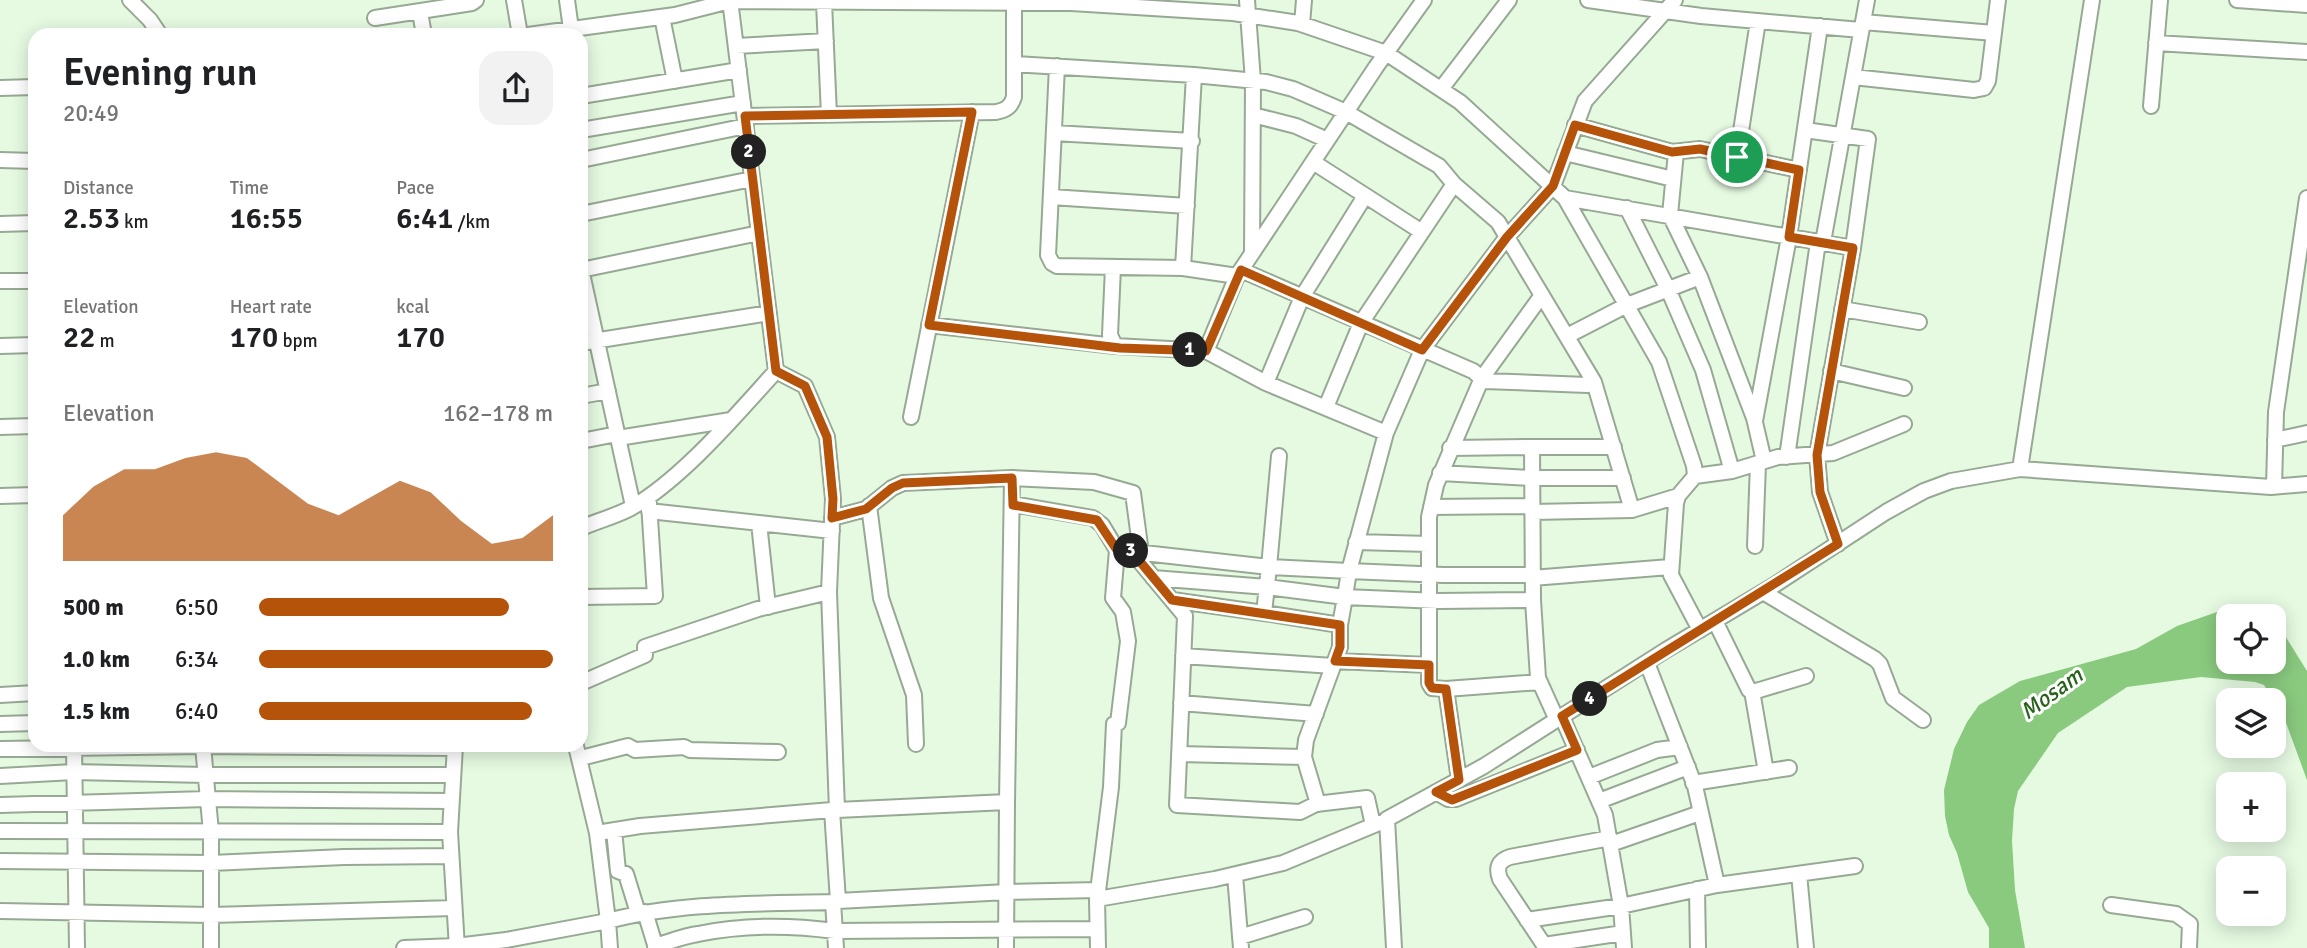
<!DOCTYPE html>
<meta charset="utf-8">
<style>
:root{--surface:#fff;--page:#f2f2f2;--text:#202124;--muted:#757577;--accent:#b45309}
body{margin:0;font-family:Signika,sans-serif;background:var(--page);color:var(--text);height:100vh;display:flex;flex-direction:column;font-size:26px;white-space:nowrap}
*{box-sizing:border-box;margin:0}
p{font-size:23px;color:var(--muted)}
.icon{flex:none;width:38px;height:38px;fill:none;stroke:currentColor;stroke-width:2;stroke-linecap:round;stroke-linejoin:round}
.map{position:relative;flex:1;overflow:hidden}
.sheet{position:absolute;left:28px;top:28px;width:560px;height:724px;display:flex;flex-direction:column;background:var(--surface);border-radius:21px;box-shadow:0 4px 18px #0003}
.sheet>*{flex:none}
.buttons{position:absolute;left:2216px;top:604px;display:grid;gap:14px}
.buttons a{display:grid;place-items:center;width:70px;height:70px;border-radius:14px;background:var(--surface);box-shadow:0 4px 18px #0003;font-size:35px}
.pin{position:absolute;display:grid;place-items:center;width:60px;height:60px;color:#fff;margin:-30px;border:4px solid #fff;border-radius:50%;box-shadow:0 2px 7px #0007}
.km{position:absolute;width:35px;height:35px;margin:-18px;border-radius:50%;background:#222;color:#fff;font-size:19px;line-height:35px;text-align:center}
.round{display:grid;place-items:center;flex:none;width:74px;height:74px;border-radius:21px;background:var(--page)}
.summary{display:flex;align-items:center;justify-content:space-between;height:119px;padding:0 35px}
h1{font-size:38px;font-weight:600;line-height:52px}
.metrics{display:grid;grid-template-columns:repeat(3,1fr);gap:10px;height:119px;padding:7px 35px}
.metrics div{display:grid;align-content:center}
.metrics b{font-size:30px;font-weight:600}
.metrics small{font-size:19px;font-weight:400}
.metrics p{font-size:19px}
.chart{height:196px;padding:14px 35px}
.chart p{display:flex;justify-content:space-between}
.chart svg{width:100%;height:126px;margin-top:7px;fill:var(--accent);opacity:.7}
ul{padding:0 35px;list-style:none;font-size:23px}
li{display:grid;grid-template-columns:112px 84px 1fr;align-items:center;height:52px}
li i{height:18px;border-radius:9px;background:var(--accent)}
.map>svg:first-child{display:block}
.water{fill:#8aca7f}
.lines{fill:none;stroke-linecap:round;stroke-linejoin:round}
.minor-casing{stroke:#97a994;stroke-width:18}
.minor{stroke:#fff;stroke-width:14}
.route-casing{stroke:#fff;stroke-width:14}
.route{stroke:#b45309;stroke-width:9}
.labels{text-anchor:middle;stroke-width:6;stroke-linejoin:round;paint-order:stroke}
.water-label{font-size:23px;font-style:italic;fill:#27631b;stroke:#fff}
</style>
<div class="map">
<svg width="2307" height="948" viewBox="0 0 2307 948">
<rect width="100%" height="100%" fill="#e6fae2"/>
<!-- water -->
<path class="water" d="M2217 612 2254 613 2267 616H2228V662H2273V620L2279 626 2307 671V780L2285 720 2264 685 2255 682 2201 677 2127 687 2058 733 2018 791 2014 809 2012 841 2015 890 2025 948H1989V928L1968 892 1957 853 1949 835 1945 816 1944 790 1954 749 1967 722 1979 705 2020 681 2136 649 2177 626Z"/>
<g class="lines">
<!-- minor casing -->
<g class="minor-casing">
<path id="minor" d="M130 0 150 20 160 35
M514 0 520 35
M567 0 571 29
M1247 0 1253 81 1252 253
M1588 0 1701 16 1861 30
M2237 0 2307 5
M824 2 829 115
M420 12 424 35
M662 17 675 81
M375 18 472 3 476 0
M1863 22 1994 33
M1302 24 1304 0
M528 35 675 15 730 1 1071 3 1233 13 1298 23 1386 53 1460 102 1565 198 1659 362 1694 466 1695 476 1678 496 1676 503 1671 575 1700 630
M2156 43 2307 52
M736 46 826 41
M1014 64 1194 75 1266 82 1293 89 1346 112 1439 166 1454 184
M1057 66 1048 255 1052 263 1057 266 1183 268 1237 276
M1853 77 1974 90 1984 88 1988 81 1998 0
M0 88 35 87
M1441 89 1509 0
M581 96 739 70
M2151 106 2160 0
M1253 115 1296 126 1327 140
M745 116 996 112C1006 110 1011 107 1014 97V2
M1575 125 1672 152 1700 149 1799 170
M581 130 743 103
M1805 130 1868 139 1853 248 1817 455 1820 492 1838 544
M1054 133 1192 141
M1676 152 1670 215 1700 277 1754 418 1764 461
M1565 153 1673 179
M1737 157 1758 21
M0 160 35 161
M581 160 746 126
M1313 162 1422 232
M1051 197 1187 206
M1565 198 1853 248
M1627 208 1668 289 1703 370 1732 471
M581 214 752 179
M0 224 35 223
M1823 242 1867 0
M1113 267 1110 335 1115 346 1206 351
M1183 268 1194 75
M581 269 633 506
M581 270 759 233
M1241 270 1473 371 1485 381 1587 385 1594 382 1507 237 1422 350 1386 433 1266 383 1206 351 1237 276 1376 67 1424 0
M0 281H35
M1842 309 1919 322
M929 325 1115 346
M1567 336 1627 305 1700 277
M581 343 769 313
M0 346 35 345
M776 371 805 386 827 437 833 499 829 592 837 810H832L838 901 833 902 836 948
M1831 371 1904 388
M1594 382 1632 510 1678 496
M1266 383 1302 297 1365 196
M581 396 608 391
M1326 407 1361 323 1454 184 1498 222 1507 237 1553 186 1585 101 1675 0
M911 417 972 112
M1755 421 1789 237 1820 26
M0 427 35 426
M1386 433 1349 571 1269 567 1264 613 1340 625 1345 597 1438 601 1533 600 1532 447 1450 448
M618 438 731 420
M2275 440 2307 433
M581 441 617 434
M1532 447H1614
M1787 457 1818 242
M2020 469 2092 0
M1440 473 1532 478H1623
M1695 476 1732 471 1778 457 1833 453 1904 424
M2274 487 2276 412 2307 198
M0 496 35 495
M1013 504 1093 518 1102 525 1117 550
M869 506 881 598 914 695 916 744
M1431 507 1532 506
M649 511 832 531
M1532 512 1632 510
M832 518 866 509 892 488 903 483 1012 478
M759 523 768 607
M581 528C597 521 616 516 631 508 682 479 737 414 776 371L730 0
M1356 542 1429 544
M1755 546 1758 463
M1132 552 1185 616 1177 805 1300 812 1316 804 1367 798 1373 825
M1153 578 1267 587 1345 597 1349 571 1443 575H1532
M1532 578 1670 567
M1763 592 1875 659 1880 664 1893 698 1923 720
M581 597 655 596 649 503
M1172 600 1264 613
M1533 600 1538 678 1557 720
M1715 621 1749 690 1756 691 1806 676
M1183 656 1333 666
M1335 661 1429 665
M1647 663 1695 786 1717 885
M1540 682 1446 689 1432 688 1429 683V517L1436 485 1482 378 1542 295
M581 683 645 655V647L758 609 829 592
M1446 689 1459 780
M1752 691 1766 772
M0 695 35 693
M1181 703 1316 714
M1562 717 1605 815 1621 906 1624 948
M0 724 35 723
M74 746 77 948
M203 746 211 832V948
M455 746 450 832 457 948
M0 749 203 746 455 748
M1179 754 1304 757
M581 758 628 746 635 750 684 747 690 750 778 752
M0 776 74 772 205 775H453
M1589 777 1657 750 1680 747
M1693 783 1789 768
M1436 792 1448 799H1456L1577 750
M1599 801 1688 767
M1007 802 1012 478 1094 482 1133 493 1141 553
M1318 804 1304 757 1306 740 1340 647V625
M0 805 207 799 452 801
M837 810 1007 802 1006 948
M614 830 618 871 626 874 638 913
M0 831 450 832
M597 833 640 826 832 810
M1611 844 1700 813
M0 861 211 863 344 857 451 856
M1799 874 1806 948
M1235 875 1241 948
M1697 889 1698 948
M1097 899 1111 787 1114 724 1118 723 1128 641 1123 612 1113 598 1117 550 1269 567 1279 456
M838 901 1007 892 1098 890
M2111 905 2176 914 2190 924 2189 948
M0 911 211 915 454 908
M645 912 656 948
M1527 920 1621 906 1717 885 1855 866
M1240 937 1305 917
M1544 945 1623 933
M655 946C669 942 683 936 698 934 742 925 790 925 835 931L1097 929
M404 948 456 946 506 940 608 921 597 833 576 746
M610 948 608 921C680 902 758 904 833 902
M1098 948 1097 899 1215 879 1283 863 1379 823
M1394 948 1387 819 1484 766 1666 650 1773 586 1886 512 1924 491 1951 481 2020 469 2271 487 2307 484
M1546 948 1500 879C1496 868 1498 861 1510 857L1610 838"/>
</g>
<!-- minor -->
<use href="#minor" class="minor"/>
</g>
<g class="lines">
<!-- route casing -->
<g class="route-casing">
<path id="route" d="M972 112 929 325 1120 348 1206 351 1241 270 1422 350 1507 237 1553 186 1575 125 1672 152 1700 149 1799 170 1789 237 1853 248 1817 455 1820 492 1838 544 1562 716 1577 750 1452 800 1436 792 1459 780 1446 689 1432 688 1429 683V665L1335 661 1340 647V625L1172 600 1132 552 1117 550 1097 520 1013 505 1012 478 903 483 892 488 866 509 832 518 833 499 827 437 805 386 776 371 745 116Z"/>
</g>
<!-- route -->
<use href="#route" class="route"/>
</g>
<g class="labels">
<!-- water labels -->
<g class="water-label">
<text transform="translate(2051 693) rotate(-36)" y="8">Mosam</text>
</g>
</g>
</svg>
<div class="buttons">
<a><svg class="icon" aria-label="locate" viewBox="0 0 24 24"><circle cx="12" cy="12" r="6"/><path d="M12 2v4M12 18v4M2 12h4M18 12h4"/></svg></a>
<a><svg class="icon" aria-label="layers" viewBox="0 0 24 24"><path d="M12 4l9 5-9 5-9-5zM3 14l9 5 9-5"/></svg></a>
<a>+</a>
<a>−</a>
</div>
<div class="pin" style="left:1737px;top:157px;background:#1e9e55"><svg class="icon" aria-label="arrive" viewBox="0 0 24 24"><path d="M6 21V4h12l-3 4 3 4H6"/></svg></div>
<b class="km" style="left:1190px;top:350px">1</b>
<b class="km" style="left:749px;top:152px">2</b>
<b class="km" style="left:1131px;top:551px">3</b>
<b class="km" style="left:1590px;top:699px">4</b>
<section class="sheet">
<div class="summary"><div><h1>Evening run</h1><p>20:49</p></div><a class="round"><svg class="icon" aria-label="share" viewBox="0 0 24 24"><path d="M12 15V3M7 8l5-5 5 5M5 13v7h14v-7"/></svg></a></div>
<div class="metrics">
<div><p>Distance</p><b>2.53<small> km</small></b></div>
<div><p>Time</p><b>16:55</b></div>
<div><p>Pace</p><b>6:41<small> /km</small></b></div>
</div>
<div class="metrics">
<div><p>Elevation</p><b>22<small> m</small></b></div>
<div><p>Heart rate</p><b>170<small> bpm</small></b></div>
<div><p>kcal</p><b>170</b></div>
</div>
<div class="chart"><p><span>Elevation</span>162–178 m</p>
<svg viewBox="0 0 160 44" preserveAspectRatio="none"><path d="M0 44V28L10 18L20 12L30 12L40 8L50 6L60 8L70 16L80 24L90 28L100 22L110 16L120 20L130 30L140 38L150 36L160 28V44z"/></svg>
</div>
<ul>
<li><b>500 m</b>6:50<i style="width:85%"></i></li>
<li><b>1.0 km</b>6:34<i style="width:100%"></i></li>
<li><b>1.5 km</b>6:40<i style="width:93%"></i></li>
</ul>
</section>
</div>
